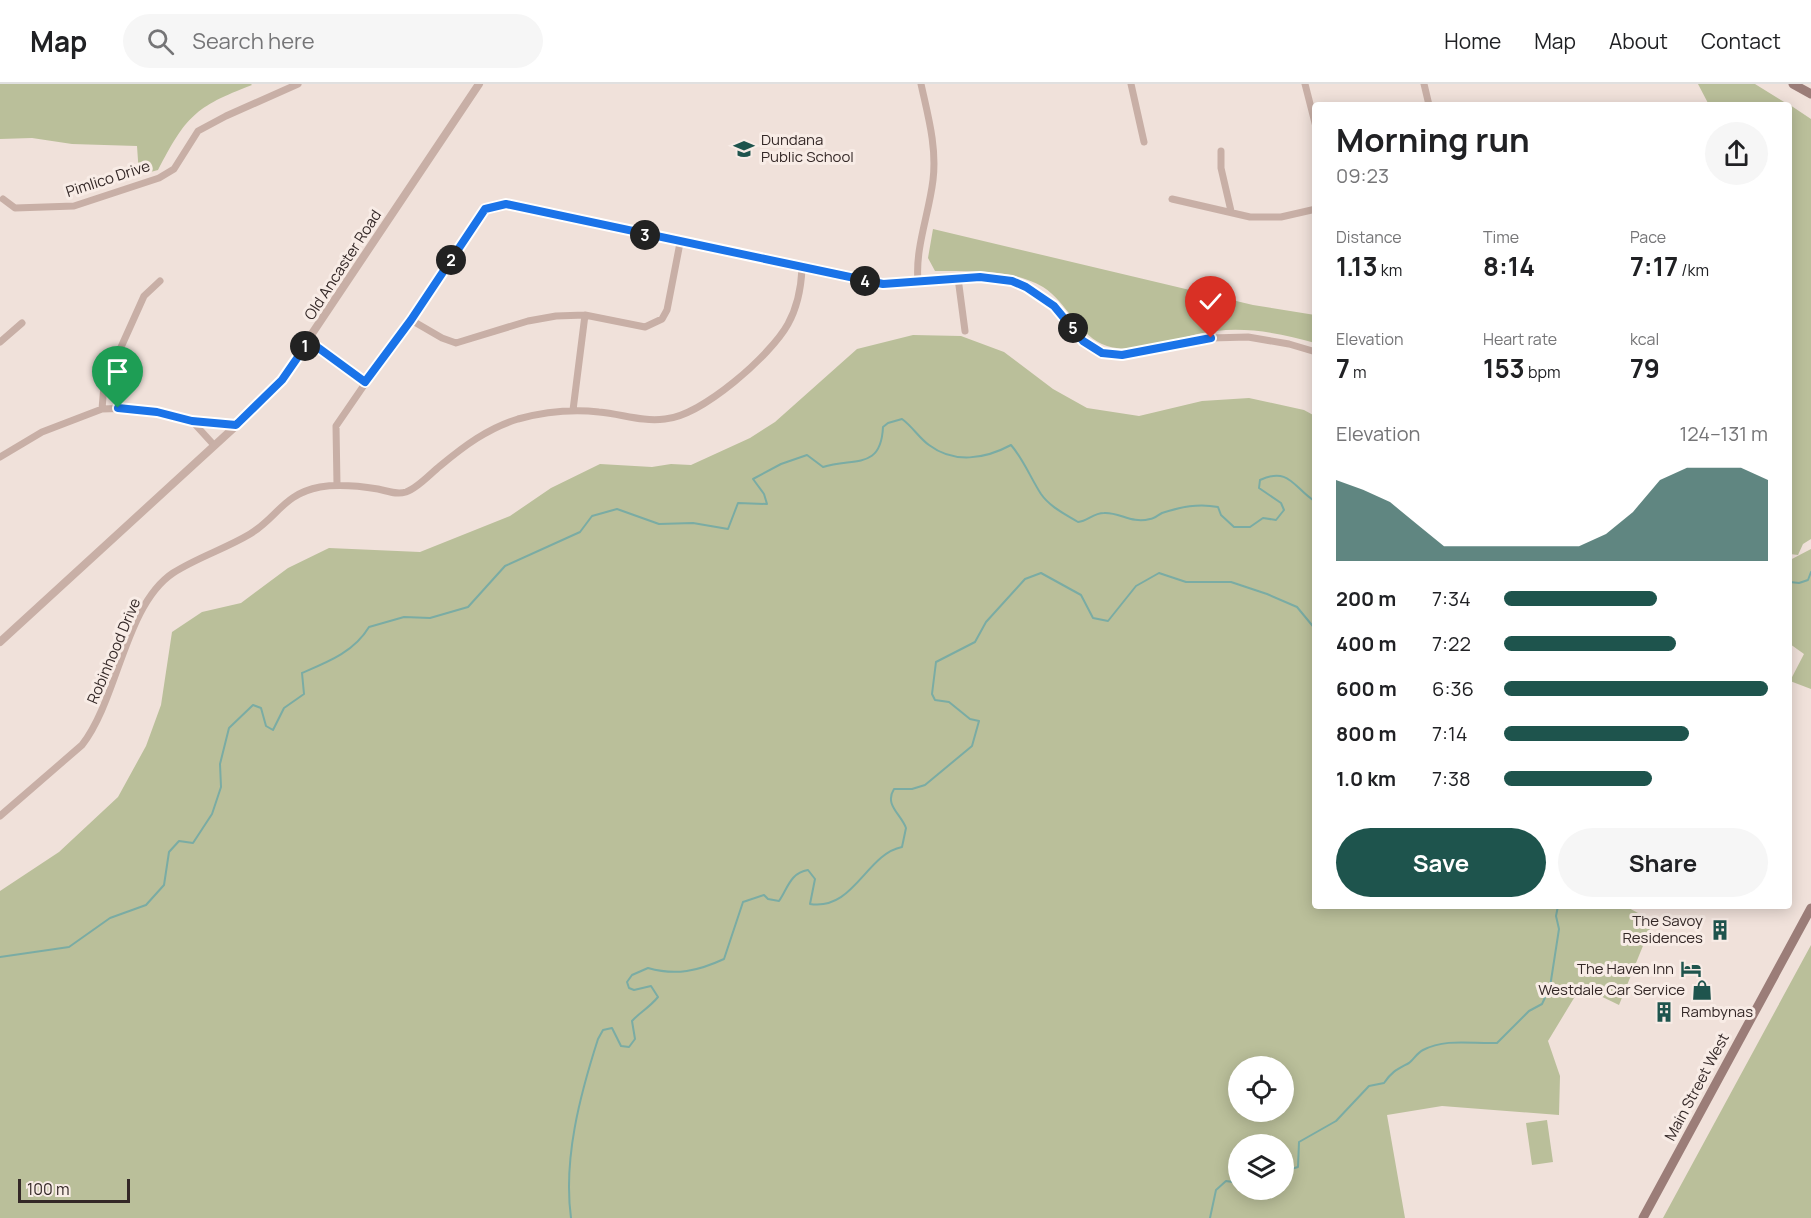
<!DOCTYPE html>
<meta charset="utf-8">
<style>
:root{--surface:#fff;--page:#f6f6f6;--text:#202124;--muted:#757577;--line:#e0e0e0;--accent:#1e544d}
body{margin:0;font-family:Manrope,sans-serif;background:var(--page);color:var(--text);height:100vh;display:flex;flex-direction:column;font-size:22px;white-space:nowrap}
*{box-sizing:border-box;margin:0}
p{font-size:20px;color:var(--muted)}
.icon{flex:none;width:33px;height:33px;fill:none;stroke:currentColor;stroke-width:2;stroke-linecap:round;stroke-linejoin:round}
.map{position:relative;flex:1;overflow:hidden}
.sheet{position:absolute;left:1312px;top:18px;width:480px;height:807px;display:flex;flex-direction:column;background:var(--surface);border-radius:6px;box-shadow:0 3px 15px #0003}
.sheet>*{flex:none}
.fabs{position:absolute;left:1228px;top:972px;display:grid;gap:12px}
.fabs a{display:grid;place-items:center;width:66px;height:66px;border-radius:50%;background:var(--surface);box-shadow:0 3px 15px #0003;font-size:30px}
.scale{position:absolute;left:18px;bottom:15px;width:112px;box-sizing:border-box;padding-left:6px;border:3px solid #342827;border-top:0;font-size:16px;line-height:21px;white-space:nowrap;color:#342827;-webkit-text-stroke:4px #f8ece6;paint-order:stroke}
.pin{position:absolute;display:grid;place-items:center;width:51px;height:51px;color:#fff;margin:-62px -26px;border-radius:50% 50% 50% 0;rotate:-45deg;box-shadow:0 0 6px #0007}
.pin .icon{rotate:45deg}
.km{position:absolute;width:30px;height:30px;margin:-15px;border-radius:50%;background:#222;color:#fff;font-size:16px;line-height:30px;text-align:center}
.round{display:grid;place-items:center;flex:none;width:63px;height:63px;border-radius:32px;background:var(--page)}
.summary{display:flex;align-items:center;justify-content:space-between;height:102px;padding:0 24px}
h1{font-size:33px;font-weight:700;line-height:45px}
.figures{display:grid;grid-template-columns:repeat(3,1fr);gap:9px;height:102px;padding:6px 24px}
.figures div{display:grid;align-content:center}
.figures b{font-size:26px;font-weight:700}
.figures small{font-size:16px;font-weight:400}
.figures p{font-size:16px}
.chart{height:168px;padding:12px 24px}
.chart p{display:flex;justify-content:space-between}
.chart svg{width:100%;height:108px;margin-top:6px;fill:var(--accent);opacity:.7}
.cta{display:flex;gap:12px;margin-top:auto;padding:12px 24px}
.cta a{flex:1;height:69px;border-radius:36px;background:var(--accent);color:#fff;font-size:24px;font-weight:700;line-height:69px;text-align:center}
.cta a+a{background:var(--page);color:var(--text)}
ul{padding:0 24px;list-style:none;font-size:20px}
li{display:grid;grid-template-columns:96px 72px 1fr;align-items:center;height:45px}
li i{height:15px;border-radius:8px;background:var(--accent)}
header{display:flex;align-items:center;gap:36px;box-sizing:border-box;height:84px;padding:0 30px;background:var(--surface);border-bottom:2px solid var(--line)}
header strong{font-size:28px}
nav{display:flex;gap:33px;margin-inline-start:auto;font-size:21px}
.search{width:420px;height:54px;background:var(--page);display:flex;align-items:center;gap:15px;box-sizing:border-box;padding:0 21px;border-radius:33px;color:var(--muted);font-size:22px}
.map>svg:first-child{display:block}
.green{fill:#babf9a;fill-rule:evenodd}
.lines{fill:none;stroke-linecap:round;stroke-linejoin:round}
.stream{stroke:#7aaca4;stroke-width:2}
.minor{stroke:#c8afa6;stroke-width:7}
.tertiary{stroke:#c8afa6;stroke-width:8}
.secondary{stroke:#9b7d78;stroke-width:9}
.route-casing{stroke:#fff;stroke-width:12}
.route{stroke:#1a73e8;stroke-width:8}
.labels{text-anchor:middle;stroke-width:6;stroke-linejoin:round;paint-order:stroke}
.poi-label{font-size:15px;fill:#342827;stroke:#f8ece6;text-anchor:end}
.street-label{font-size:15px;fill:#342827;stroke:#f8ece6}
</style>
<header>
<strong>Map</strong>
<div class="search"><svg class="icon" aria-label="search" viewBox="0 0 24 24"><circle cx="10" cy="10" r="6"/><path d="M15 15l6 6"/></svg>Search here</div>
<nav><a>Home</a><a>Map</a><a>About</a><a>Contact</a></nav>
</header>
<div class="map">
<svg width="1811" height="1134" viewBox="0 0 1811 1134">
<rect width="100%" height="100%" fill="#f0e1da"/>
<!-- green -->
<path class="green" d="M0 0H251L252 1C194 23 186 33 158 86L139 91 137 62 72 60 32 54 0 55Z
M1698 0H1755L1789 21H1709Z
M1790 21 1811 35V455L1803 460 1798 471 1790 470Z
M933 145 1253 221 1315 231V259C1283 250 1249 243 1216 247 1182 250 1141 272 1107 262 1079 253 1067 218 1043 203 1011 184 971 188 935 187L928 174Z
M913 251 961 252 1004 268 1053 305 1087 324 1139 332 1202 317 1249 314 1304 326 1315 332 1316 822H1625L1653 837 1619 921 1586 905 1574 914 1548 957 1560 992 1559 1031 1442 1022 1387 1031 1405 1134H0V807L59 768 118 713 146 662 161 621 172 548 202 528 241 519 288 484 329 464 420 468 510 432 551 404 600 380 652 383 671 380 691 381 750 354 775 338 857 265ZM1239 982H1284V1028H1239ZM1239 1060H1284V1106H1239Z
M1811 465V605L1790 597 1804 570 1790 560V476Z
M1811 861V1134H1663Z
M1547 1036 1553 1078 1532 1081 1526 1039Z"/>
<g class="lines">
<!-- stream -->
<path class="stream" d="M1790 498 1799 499 1808 496 1811 488
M0 873 69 863 110 834 146 821 164 801 169 768 179 757 193 759 212 730 221 703 220 680 229 644 253 621 261 624 266 642 273 646 284 624 304 610 302 589C328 578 354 568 369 543L404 533 430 534 468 523 505 482 580 448 592 432 617 425 659 440 693 439 728 445 738 419 767 420 764 410 753 395 781 380 807 371 823 383C853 373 881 387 883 343L888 339 902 335C913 343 919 354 929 361 954 380 985 375 1011 361 1024 376 1030 393 1041 410 1050 423 1065 430 1078 438 1088 437 1093 429 1104 429 1120 428 1131 440 1150 435 1154 435 1158 431 1162 429 1181 423 1198 419 1218 423L1221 431 1234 443H1250L1263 434 1276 436 1284 426 1281 419 1259 404 1260 396C1290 382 1294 405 1316 418
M1284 1087 1298 1083 1299 1058 1336 1037 1369 1002 1384 999C1392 987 1398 985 1409 979 1414 975 1417 969 1423 966 1446 954 1472 960 1497 959L1529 927 1542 920 1550 903 1559 845 1556 832 1558 822
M571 1134C563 1075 580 1011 598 955L603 946 612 944 621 962 629 963 635 955 632 937C640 928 649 924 658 913L651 902 634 906 629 904 627 898 632 891 648 884C676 892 698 887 724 875L743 818 764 811 768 815 779 817C788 804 790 789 808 786L815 795 810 820C854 827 866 770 902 763L906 744C901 730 884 721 894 705H912L925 701 972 662 979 637 970 635 949 618 935 616 932 610 936 578 975 558 986 538 1025 495 1041 489 1081 511 1093 534 1108 537 1136 502 1159 489 1186 498H1231L1267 510 1297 523 1316 546
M1210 1134 1216 1106 1226 1097 1239 1099"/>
<!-- minor -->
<path class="minor" d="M1131 0 1144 58
M1305 0 1316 43
M1424 0 1429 21
M1221 67V84L1231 127
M3 115 15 124 74 122 159 94 174 85 198 47 226 32 298 0
M1172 115 1250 133H1281L1316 125
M958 194 965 247
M918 197C915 164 929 130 933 96 937 63 928 32 921 0
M411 236 442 254 456 259 528 237 556 232 585 231 645 243 662 235 667 226 680 159
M309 257 365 298
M0 258 22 239
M102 325 104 301 144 212 160 197
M573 326 585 231
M192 337 213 360
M0 373 42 348 102 325 134 324 192 337 236 341
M337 401 336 342 485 125 506 120 883 200 980 193 1012 197 1036 209 1054 222 1083 257 1102 269 1122 271 1211 254 1248 253 1289 260 1316 268
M0 732 82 661C118 615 125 521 173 489 198 473 225 465 250 450 278 433 283 410 320 403 339 400 359 402 378 405 388 407 396 411 406 408 418 404 430 390 440 382 464 362 488 344 518 335 544 328 572 325 599 328 622 330 642 338 665 335 702 332 771 271 788 240 798 222 801 205 802 185"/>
<!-- tertiary -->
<path class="tertiary" d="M0 558 262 318 281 296 479 0"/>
<!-- secondary -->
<path class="secondary" d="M1793 0 1811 10
M1643 1134 1811 824"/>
</g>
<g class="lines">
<!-- route casing -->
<g class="route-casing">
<path id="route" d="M118 324 157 328 192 337 236 341 282 296 309 257 365 298 411 236 485 125 506 120 883 200 980 193 1012 197 1026 203 1054 222 1083 257 1102 269 1122 271 1211 254"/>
</g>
<!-- route -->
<use href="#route" class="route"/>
</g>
<!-- icons -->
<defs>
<g id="school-bare" transform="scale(1.62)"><path d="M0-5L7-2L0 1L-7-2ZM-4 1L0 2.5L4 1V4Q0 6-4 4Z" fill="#1e544d" stroke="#f8ece6" stroke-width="2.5" paint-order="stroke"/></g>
<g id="building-bare" transform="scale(1.62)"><path d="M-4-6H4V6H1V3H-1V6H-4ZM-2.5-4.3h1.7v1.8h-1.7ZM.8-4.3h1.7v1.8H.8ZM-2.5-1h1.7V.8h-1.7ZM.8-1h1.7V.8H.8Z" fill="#1e544d" stroke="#f8ece6" stroke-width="2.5" paint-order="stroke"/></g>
<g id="hotel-bare" transform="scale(1.62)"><path d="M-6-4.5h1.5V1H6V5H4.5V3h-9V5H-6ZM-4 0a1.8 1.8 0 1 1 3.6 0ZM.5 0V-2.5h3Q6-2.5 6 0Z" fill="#1e544d" stroke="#f8ece6" stroke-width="2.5" paint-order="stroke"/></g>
<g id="shop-bare" transform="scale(1.62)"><path d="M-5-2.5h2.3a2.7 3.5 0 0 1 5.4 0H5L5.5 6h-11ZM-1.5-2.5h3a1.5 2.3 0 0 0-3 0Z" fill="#1e544d" stroke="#f8ece6" stroke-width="2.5" paint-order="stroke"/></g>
</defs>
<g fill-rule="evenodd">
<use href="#school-bare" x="744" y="65"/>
<use href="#building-bare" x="1720" y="846"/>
<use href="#hotel-bare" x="1691" y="885"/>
<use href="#shop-bare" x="1702" y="906"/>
<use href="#building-bare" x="1664" y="928"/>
</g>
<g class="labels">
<!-- poi labels -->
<g class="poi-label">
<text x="761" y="61" text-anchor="start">Dundana<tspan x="761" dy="17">Public School</tspan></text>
<text x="1703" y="842">The Savoy<tspan x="1703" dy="17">Residences</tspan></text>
<text x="1674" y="890">The Haven Inn</text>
<text x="1685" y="911">Westdale Car Service</text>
<text x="1681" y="933" text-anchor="start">Rambynas</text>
</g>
<!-- street labels -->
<g class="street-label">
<text transform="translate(108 95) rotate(-18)" y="5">Pimlico Drive</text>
<text transform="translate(343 181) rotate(-57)" y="5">Old Ancaster Road</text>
<text transform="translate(114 567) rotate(-67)" y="5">Robinhood Drive</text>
<text transform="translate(1697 1003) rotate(-62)" y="5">Main Street West</text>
</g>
</g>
</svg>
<div class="fabs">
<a><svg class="icon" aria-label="locate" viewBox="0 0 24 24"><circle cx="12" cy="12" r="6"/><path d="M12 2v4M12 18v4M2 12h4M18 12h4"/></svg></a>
<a><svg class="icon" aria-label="layers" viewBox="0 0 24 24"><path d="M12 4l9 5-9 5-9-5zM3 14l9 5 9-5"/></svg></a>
</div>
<div class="scale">100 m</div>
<div class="pin" style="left:118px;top:324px;background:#1e9e55"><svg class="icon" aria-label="arrive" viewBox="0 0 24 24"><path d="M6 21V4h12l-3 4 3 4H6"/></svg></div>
<div class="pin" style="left:1211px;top:254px;background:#d93025"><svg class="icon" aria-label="check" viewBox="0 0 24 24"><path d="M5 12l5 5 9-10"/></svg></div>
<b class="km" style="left:305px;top:262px">1</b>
<b class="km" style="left:451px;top:176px">2</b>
<b class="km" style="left:645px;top:151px">3</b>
<b class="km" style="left:865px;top:197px">4</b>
<b class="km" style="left:1073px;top:244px">5</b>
<section class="sheet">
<div class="summary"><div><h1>Morning run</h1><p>09:23</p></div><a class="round"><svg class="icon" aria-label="share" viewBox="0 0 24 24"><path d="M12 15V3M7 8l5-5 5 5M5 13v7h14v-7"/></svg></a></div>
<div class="figures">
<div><p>Distance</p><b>1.13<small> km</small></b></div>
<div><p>Time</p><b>8:14</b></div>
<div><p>Pace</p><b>7:17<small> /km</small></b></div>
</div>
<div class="figures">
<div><p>Elevation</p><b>7<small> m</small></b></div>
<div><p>Heart rate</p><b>153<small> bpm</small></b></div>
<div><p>kcal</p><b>79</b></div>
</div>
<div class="chart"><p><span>Elevation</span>124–131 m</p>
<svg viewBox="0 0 160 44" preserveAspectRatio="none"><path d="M0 44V11L10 15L20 20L30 29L40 38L50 38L60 38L70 38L80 38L90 38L100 33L110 24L120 11L130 6L140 6L150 6L160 11V44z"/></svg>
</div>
<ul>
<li><b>200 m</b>7:34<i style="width:58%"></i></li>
<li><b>400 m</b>7:22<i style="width:65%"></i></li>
<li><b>600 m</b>6:36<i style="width:100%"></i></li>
<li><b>800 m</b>7:14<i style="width:70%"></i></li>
<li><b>1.0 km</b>7:38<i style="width:56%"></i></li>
</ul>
<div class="cta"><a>Save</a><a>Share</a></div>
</section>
</div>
